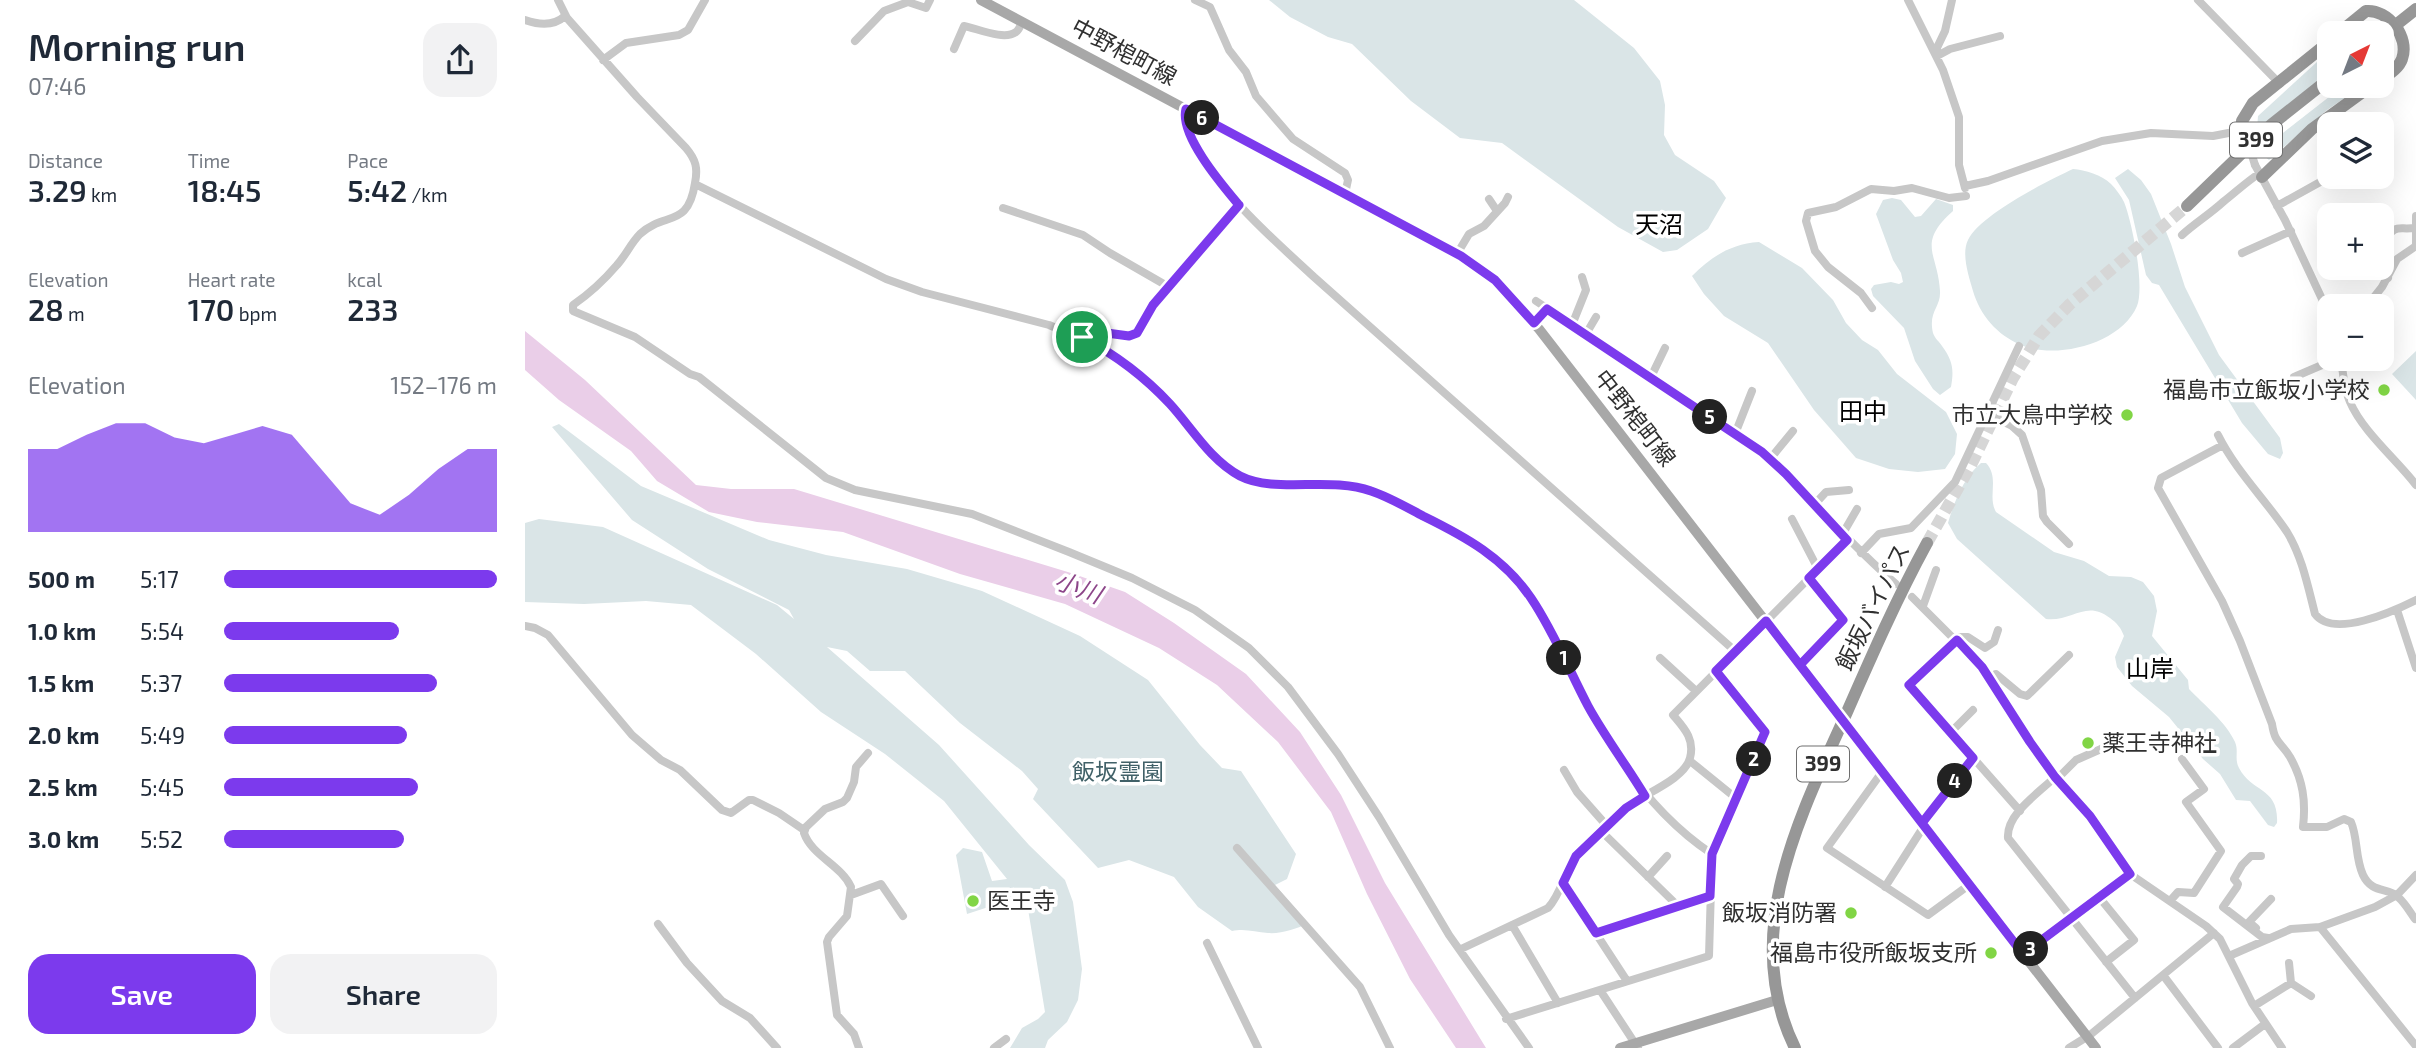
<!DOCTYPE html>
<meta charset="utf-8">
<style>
:root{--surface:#fff;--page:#f2f2f3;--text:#1f2937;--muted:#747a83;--accent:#7c3aed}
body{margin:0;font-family:"Exo 2","Noto Sans JP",sans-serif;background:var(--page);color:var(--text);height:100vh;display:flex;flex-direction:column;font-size:26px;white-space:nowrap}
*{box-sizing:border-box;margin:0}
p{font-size:23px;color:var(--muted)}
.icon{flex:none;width:38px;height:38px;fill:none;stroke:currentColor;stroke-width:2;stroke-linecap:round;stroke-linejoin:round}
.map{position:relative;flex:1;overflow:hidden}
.sheet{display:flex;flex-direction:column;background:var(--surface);width:525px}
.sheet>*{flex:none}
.needle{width:46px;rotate:42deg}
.fabs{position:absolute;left:1792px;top:21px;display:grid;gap:14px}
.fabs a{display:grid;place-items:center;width:77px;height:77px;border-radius:14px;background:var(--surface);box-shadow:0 7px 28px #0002;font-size:35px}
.pin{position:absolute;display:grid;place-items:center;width:60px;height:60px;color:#fff;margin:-30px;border:4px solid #fff;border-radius:50%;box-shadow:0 2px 7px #0007}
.km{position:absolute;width:35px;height:35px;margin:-18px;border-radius:50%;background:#222;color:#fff;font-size:19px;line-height:35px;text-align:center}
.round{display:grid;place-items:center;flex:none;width:74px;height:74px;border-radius:21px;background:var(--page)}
.head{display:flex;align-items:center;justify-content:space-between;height:119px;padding:0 28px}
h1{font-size:38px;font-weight:600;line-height:52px}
.metrics{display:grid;grid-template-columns:repeat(3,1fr);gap:10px;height:119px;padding:7px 28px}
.metrics div{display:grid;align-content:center}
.metrics b{font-size:30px;font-weight:600}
.metrics small{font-size:19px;font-weight:400}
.metrics p{font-size:19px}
.chart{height:196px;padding:14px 28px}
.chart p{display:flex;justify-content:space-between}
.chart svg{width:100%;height:126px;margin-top:7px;fill:var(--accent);opacity:.7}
.primary-button{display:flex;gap:14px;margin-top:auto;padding:14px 28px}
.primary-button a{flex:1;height:80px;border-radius:21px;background:var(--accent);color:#fff;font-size:28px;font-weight:600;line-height:80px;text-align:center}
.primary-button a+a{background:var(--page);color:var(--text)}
ul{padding:0 28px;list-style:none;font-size:23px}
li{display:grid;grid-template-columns:112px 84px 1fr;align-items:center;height:52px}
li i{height:18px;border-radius:9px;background:var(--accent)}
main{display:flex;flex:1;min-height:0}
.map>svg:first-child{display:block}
.green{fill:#dae5e7}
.water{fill:#eacee8}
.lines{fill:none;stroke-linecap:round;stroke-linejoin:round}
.highway-tunnel{stroke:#d6d6d6;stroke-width:12;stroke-dasharray:12 6;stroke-linecap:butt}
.minor{stroke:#c7c7c7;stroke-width:8}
.major{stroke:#a8a8a8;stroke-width:10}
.highway{stroke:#979797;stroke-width:12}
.minor-bridge{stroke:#c7c7c7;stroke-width:8}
.route-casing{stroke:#fff;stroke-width:14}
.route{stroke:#7c3aed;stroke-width:9}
.poi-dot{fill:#81d545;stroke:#fff;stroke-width:2.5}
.labels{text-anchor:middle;stroke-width:7;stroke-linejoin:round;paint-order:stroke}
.shield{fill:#fff;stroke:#6e6e6e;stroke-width:2}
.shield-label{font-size:21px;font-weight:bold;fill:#303030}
.street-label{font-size:23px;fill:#303030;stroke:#fff}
.poi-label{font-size:23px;fill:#303030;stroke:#fff;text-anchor:end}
.park-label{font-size:23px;fill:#416168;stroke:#fff}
.neighbourhood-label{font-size:24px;fill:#000;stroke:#fff}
.water-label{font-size:24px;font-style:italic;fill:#8c4589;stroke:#fff}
</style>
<main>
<section class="sheet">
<div class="head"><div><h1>Morning run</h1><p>07:46</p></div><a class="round"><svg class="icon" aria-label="share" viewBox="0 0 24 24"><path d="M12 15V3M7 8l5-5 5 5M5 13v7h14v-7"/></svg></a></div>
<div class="metrics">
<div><p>Distance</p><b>3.29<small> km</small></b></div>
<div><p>Time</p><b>18:45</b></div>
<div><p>Pace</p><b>5:42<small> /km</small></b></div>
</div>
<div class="metrics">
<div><p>Elevation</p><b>28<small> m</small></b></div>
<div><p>Heart rate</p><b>170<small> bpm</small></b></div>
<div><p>kcal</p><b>233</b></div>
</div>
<div class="chart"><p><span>Elevation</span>152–176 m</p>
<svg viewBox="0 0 160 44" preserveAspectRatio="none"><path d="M0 44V15L10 15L20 10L30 6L40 6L50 11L60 13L70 10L80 7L90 10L100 22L110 34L120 38L130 31L140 22L150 15L160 15V44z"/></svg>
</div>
<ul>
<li><b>500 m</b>5:17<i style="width:100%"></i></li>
<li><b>1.0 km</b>5:54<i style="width:64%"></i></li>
<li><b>1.5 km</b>5:37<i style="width:78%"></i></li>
<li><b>2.0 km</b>5:49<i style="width:67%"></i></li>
<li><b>2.5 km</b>5:45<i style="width:71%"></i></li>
<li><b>3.0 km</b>5:52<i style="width:66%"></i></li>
</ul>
<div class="primary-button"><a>Save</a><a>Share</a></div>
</section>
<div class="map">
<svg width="1891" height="1048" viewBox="0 0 1891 1048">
<rect width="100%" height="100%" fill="#fff"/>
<!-- green -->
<path class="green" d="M744 0H1049L1109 48 1135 81 1140 105 1139 135 1150 155 1189 181 1201 198 1183 229 1152 250 1138 252 1093 227 977 143 935 138 886 101 827 44 803 37 765 17Z
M1804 51V72L1732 129 1733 116Z
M1818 86H1837L1802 110 1744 160 1739 156 1736 150Z
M1548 169C1560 170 1577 175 1586 184 1591 189 1596 196 1599 202 1607 221 1620 286 1612 306 1596 344 1531 360 1496 345 1472 335 1455 315 1448 291 1444 277 1436 254 1443 240 1455 215 1522 181 1548 169Z
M1603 169 1616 180 1626 194 1646 244 1660 287 1694 355 1755 438 1758 453 1755 459 1743 454 1717 423 1634 285 1627 283 1621 275 1604 200 1590 178Z
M1367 198 1376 200 1390 217 1396 216 1411 199 1428 205V211C1391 244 1413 253 1415 291 1416 308 1403 311 1408 333 1410 339 1414 341 1417 346 1428 361 1429 370 1426 387L1415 395 1408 389 1390 361 1379 328 1348 296 1346 289 1349 285 1366 282 1374 284 1378 282 1376 273 1368 260 1351 214 1358 200Z
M1234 242 1277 268 1308 300 1321 323 1337 340 1353 350 1372 374 1421 412 1432 434 1430 454 1420 469 1393 472 1364 469 1331 458 1289 410 1243 343 1199 316 1179 294 1167 276C1187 256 1206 244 1234 242Z
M1891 351V400L1867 374Z
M34 424 116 486 244 540 301 555 382 569 457 591 555 636 623 680 675 745 697 768 716 771 771 854 762 879 750 885 783 923C772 929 756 934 743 933 730 932 720 928 707 931L673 907 649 877 604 860 573 868 508 799 513 789 497 771 435 723 380 671H345L322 651 302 647 414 745 504 845 540 880 548 902 557 969 553 1000 542 1022 523 1040 520 1048H485L497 1028 513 1019 520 1012 502 903 488 887 491 898 442 914 431 855 438 848 457 852 467 881 482 879 419 801 360 754 296 712 231 654 166 605 121 601 59 604 0 602V523L14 519 78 527 252 605 269 619 264 610 183 569 107 520 27 427Z
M1456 463H1461C1475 478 1462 496 1471 512L1529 552 1559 561 1584 576 1606 577 1618 582 1629 596 1632 611 1627 636 1663 680 1664 689C1679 705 1701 722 1710 742 1714 751 1709 759 1714 768 1727 793 1754 787 1752 823L1749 827 1743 825 1725 801 1711 800 1695 774 1678 759 1644 717 1607 686 1592 667 1590 657 1599 636C1596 628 1592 623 1585 618 1561 599 1547 622 1521 619L1432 539 1423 523C1429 502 1439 477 1456 463Z"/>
<!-- water -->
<path class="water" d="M0 331 60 380 171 485 206 489H269L546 573 600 592 649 623 721 674 775 732 816 795 860 883 961 1048H931L885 979 842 894 806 812 753 742 692 685 634 648 540 604 435 574 318 532 232 522 184 512 132 481 106 451 34 400 0 370Z"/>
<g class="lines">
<!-- highway-tunnel -->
<path class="highway-tunnel" d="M1402 543 1446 465 1488 378 1514 336 1545 304 1662 206"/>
<!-- minor -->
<path class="minor" d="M33 0 42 18 112 97 161 148C171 160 173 168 170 183 163 229 140 211 115 234 106 243 101 255 92 265 80 279 64 294 48 305V311L110 337 165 374 174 377 301 478 330 490 447 514 544 552 607 578 670 610 724 648 763 687 813 754 854 817 924 935 1004 1048
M670 0 685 7 704 50 721 72 731 96 768 139 820 173 823 180 820 194
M1383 0 1418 70 1434 117V165L1440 188
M1673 0 1755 84
M0 20C14 25 29 26 40 16
M330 41 359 11 383 2 401 8 405 0
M429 49 439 26C451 28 479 41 491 32 494 30 495 26 497 22
M1410 52 1420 31 1427 0
M1412 56 1425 49 1475 36
M78 60 101 43 154 35 163 30 180 0
M661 109C657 123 665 133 671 144 699 198 745 236 789 277L1210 651
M1730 165 1760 220 1804 314
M170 184 361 279 397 292 524 325 575 347 611 371 628 386 694 461 716 476 729 481C765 484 804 478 840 489 860 494 879 506 897 515 933 533 967 549 993 580 1023 617 1041 663 1063 705 1093 763 1133 818 1187 854
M1440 186 1463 181 1577 141 1626 133 1688 136 1719 130
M964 199 972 211
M1752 206 1797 181
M478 208 558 235 585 253 644 287
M1891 216V244
M1657 235C1670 223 1685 214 1698 202 1711 192 1721 182 1735 173
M1857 242C1874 223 1869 230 1891 228
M1717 253 1766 231
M932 254 944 234 959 226 980 203 983 197
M1848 268 1863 278
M1011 301 1237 452C1284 495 1323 543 1371 584
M1842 306 1857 287 1872 259 1891 246
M1347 308 1336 293 1303 267 1290 251 1281 221 1283 213 1311 207 1346 189 1369 191 1387 188 1424 198 1441 196
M1009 323 1022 309
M1047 325 1061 290 1057 277
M1061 334 1071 317
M543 348 567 331 604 336 612 333 628 305 714 205
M1816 359C1818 374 1819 388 1825 402 1838 432 1871 459 1891 485
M1126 377 1140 348
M1769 377 1811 359
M1463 414 1487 426 1497 435 1516 490 1518 516 1522 522 1544 544
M1210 434 1227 391
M1693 435C1711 471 1740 499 1762 532 1777 556 1783 587 1790 614 1808 639 1869 611 1891 600
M1698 445 1636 478 1633 488 1697 601 1715 641 1747 724C1750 744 1756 742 1765 757 1778 780 1781 801 1778 827H1802L1819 819 1826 822C1833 838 1830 858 1838 875 1847 894 1863 887 1873 897 1880 903 1885 912 1890 919
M1245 459 1268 431
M1289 505 1301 492 1324 490
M1267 519 1293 569
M1317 535 1332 509
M1336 553 1354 534 1386 528 1430 482 1494 346
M1387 597 1457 667 1505 742 1530 777 1565 816 1605 874 1681 926 1695 939 1727 1003 1757 1048
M1398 606 1411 570
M1872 610 1891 668
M0 626 10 628 23 635 107 735 136 760 155 770 197 810 206 813 224 800H228L254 813 279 830
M1473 630 1469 642 1460 648 1443 637H1435L1384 685 1495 811
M1135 658 1171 691
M1275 665 1318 620 1284 578
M1464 677 1471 674 1495 694 1502 696 1544 655
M1426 732 1448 710
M1165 761 1212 799
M1039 770 1052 792 1082 826
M1357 772 1302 848 1403 915 1444 885
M1530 777C1514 793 1481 814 1483 838L1610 998
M1532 779 1551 760 1576 749 1588 740
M1397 823 1448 758
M1076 831 1153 906
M712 848 835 987 865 1048
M1736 856H1726L1717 865 1709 879 1713 884 1712 887 1698 907 1737 937 1743 938
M1123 877 1142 856
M1038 883 1102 981
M1360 887 1399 826
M326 895 356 884 378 916
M1574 897 1609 940 1581 962
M1645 901 1653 892 1669 893 1696 851 1661 802 1679 789 1657 759
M133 924 162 963 197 1001 225 1018 252 1048
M987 925 1033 1003
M1795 927 1891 1046
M1731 928 1724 922 1746 899
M1071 933 1185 896
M682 943 733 1048
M936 949 1023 908C1035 895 1039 876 1048 860 1056 847 1089 817 1102 807 1118 794 1159 780 1165 758 1170 739 1159 728 1148 715L1322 540
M1498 954 1605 874
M1704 956 1766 929 1795 927 1850 907 1872 895 1891 875
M1638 975 1693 1048
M1766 983 1786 996
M1075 990 1113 1048
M1729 1006 1766 983 1764 963
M981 1019 1184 956 1187 854 1240 732 1191 671
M334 1048 329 1034 312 1015 302 942 304 937 322 916 326 887C316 865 287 856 279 833L281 827 300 809 318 802 322 798 329 782 331 767 343 753
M469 1048 481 1039
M1544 1048 1565 1035 1689 933
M1708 1048 1740 1024"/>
<!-- major -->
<path class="major" d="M456 0 936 256 970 280 1014 329 1571 1048
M1095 1048 1252 1000"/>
<!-- highway -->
<path class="highway" d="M1814 33 1841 11C1863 9 1885 37 1877 59 1874 68 1864 74 1857 79
M1857 36 1891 9
M1719 130 1717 121 1728 103 1804 42
M1737 177 1787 129 1846 86
M1662 206 1746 125 1804 79
M1270 1048C1214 934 1275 816 1322 712 1347 655 1372 598 1402 543"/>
<!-- minor-bridge -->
<path class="minor-bridge" d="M1719 130 1730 165"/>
</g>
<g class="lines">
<!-- route casing -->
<g class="route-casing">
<path id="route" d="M557 337C591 355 619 376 645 404 667 428 685 460 715 476 750 494 805 476 846 491 864 497 881 507 898 516 941 537 979 558 1006 598 1029 632 1044 670 1063 706 1080 737 1102 766 1120 796L1101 808 1051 856 1038 883 1071 933 1185 896 1187 854 1240 732 1191 671 1241 621C1326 732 1412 843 1498 954L1605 874 1565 816 1530 777 1505 742 1457 667 1432 640 1384 685 1448 758 1397 823 1275 665 1318 620 1284 578 1322 540 1261 474 1237 452 1022 309 1009 323 970 280 936 256 661 109C654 135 698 186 714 205L628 305 612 333 604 336 567 331 557 337"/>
</g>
<!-- route -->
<use href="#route" class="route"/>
</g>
<!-- markers -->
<g class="poi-dot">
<circle cx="1859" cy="390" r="7"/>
<circle cx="1602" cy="415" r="7"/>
<circle cx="1563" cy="743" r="7"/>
<circle cx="448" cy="901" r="7"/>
<circle cx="1326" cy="913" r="7"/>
<circle cx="1466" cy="953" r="7"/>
</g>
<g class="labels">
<!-- shield labels -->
<g class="shield">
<rect x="1705" y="122.5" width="52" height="35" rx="5"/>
<rect x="1272" y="746.5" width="52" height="35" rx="5"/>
</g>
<g class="shield-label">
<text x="1731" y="147">399</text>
<text x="1298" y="771">399</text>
</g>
<!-- street labels -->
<g class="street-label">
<text transform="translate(599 52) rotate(28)" y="8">中野梍町線</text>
<text transform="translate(1110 418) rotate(52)" y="8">中野梍町線</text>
<text transform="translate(1348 607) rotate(-64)" y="8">飯坂バイパス</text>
</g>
<!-- poi labels -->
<g class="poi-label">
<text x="1845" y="398">福島市立飯坂小学校</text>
<text x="1588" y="423">市立大鳥中学校</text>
<text x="1577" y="751" text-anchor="start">薬王寺神社</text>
<text x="462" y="909" text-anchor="start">医王寺</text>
<text x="1312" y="921">飯坂消防署</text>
<text x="1452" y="961">福島市役所飯坂支所</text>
</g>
<!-- park labels -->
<g class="park-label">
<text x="593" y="780">飯坂霊園</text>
</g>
<!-- neighbourhood labels -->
<g class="neighbourhood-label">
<text x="1134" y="233">天沼</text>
<text x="1338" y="420">田中</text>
<text x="1625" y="677">山岸</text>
</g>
<!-- water labels -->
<g class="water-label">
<text transform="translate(553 588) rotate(20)" y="8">小川</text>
</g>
</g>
</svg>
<div class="fabs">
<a><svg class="needle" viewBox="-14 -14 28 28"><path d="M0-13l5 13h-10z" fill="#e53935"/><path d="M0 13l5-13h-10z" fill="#747a83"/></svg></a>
<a><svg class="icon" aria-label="layers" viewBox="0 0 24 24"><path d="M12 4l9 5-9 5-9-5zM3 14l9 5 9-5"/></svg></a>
<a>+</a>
<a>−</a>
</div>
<div class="pin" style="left:557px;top:337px;background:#1e9e55"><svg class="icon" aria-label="arrive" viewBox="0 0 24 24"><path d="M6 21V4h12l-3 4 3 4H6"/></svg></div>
<b class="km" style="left:1039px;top:658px">1</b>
<b class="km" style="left:1229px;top:759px">2</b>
<b class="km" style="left:1506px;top:949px">3</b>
<b class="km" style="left:1430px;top:781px">4</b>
<b class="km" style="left:1185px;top:417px">5</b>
<b class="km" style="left:677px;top:118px">6</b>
</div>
</main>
